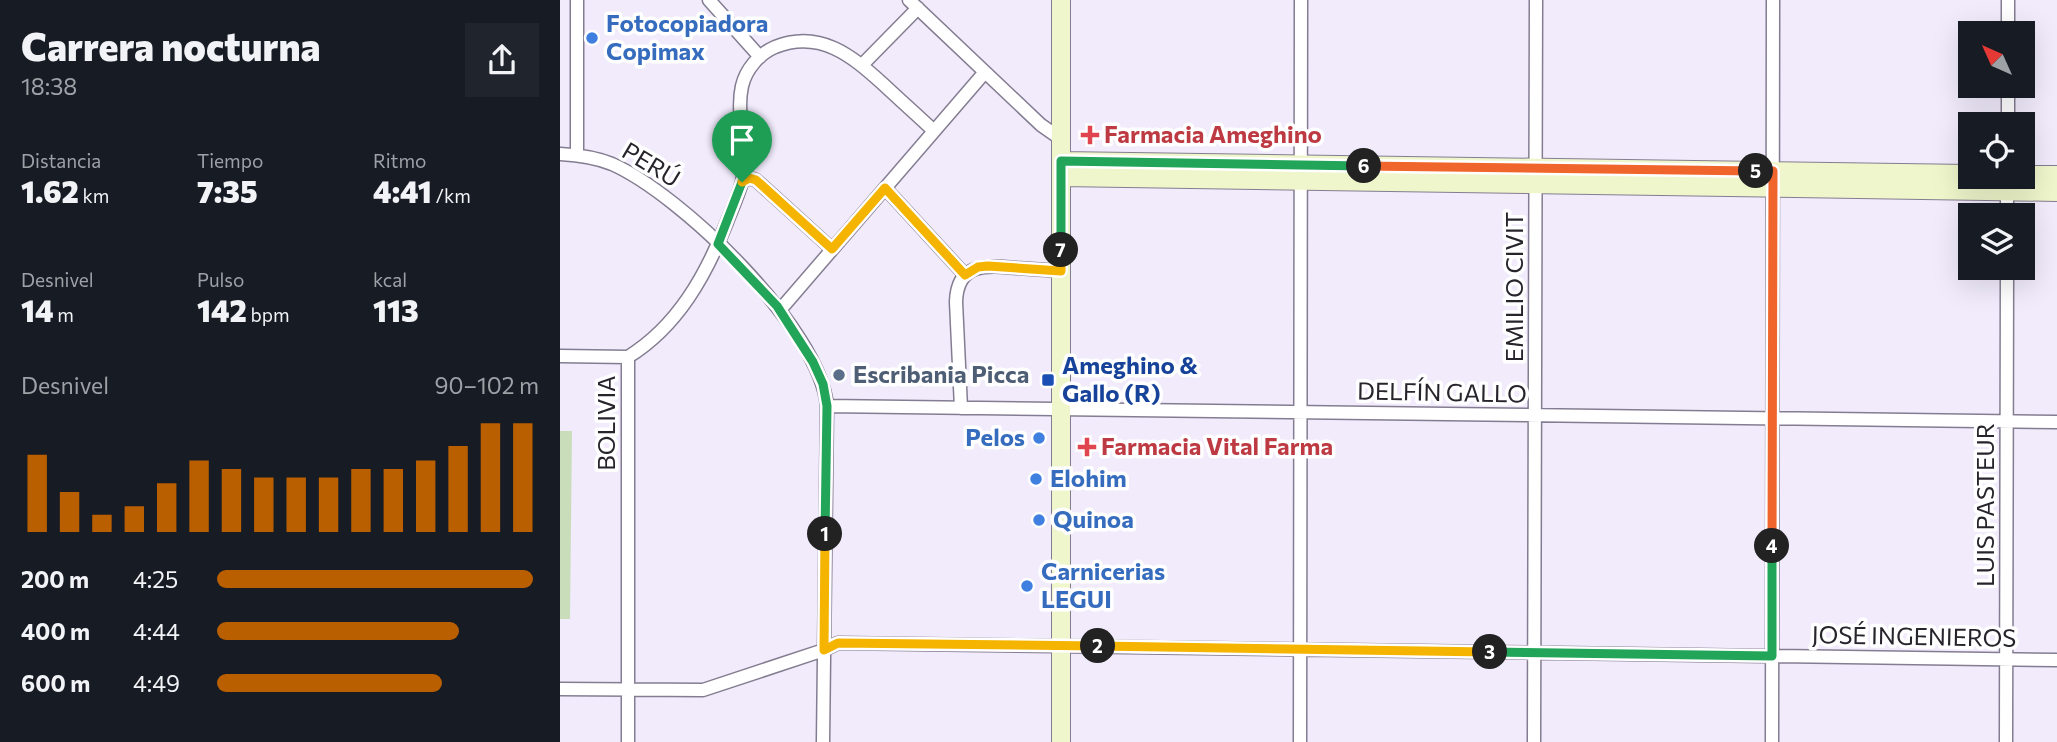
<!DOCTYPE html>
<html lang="es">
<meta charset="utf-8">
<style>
:root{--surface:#171b24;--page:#20242c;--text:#f1f3f6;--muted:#9ea1a6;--accent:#b95f00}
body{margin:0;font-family:Commissioner,sans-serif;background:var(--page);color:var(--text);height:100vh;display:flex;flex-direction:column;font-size:26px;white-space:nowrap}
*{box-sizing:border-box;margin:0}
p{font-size:23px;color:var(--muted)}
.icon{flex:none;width:38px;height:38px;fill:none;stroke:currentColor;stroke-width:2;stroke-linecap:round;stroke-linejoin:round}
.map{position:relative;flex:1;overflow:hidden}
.panel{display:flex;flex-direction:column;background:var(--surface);width:560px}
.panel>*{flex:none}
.needle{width:46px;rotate:315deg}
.tools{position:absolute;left:1398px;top:21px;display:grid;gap:14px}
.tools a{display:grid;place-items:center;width:77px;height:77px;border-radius:0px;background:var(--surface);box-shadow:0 7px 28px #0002;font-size:35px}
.pin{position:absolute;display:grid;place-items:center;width:60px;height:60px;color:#fff;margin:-72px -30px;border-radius:50% 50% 50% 0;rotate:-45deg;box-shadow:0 0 7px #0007}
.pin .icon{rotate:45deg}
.km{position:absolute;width:35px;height:35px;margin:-18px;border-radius:50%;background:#222;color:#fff;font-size:19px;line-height:35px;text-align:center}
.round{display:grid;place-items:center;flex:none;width:74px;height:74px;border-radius:0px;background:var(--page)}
.summary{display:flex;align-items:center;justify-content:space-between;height:119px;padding:0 21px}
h1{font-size:38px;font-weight:800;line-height:52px}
.figures{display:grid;grid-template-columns:repeat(3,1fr);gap:10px;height:119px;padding:7px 21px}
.figures div{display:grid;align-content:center}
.figures b{font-size:30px;font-weight:800}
.figures small{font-size:19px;font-weight:400}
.figures p{font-size:19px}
.chart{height:196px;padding:14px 21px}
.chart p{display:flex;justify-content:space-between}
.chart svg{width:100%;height:126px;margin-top:7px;stroke:var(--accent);stroke-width:6}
ul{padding:0 21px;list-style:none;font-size:23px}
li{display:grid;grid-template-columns:112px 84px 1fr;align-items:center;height:52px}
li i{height:18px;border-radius:9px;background:var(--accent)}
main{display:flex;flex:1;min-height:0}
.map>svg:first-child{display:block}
.green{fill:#c9ddbb}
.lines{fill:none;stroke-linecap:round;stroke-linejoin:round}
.street-casing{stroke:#847d91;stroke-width:15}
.secondary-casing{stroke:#847d91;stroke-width:20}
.street{stroke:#fff;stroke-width:12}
.secondary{stroke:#eff6cb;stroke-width:18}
.split-1-casing{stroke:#fff;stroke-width:14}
.split-2-casing{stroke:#fff;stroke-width:14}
.split-3-casing{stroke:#fff;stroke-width:14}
.split-4-casing{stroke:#fff;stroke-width:14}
.split-5-casing{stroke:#fff;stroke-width:14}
.split-6-casing{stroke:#fff;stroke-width:14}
.split-7-casing{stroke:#fff;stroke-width:14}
.split-8-casing{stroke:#fff;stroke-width:14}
.split-1{stroke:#22a559;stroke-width:9}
.split-2{stroke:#f5b400;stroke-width:9}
.split-3{stroke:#f5b400;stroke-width:9}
.split-4{stroke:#22a559;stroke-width:9}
.split-5{stroke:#f0652b;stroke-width:9}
.split-6{stroke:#f0652b;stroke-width:9}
.split-7{stroke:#22a559;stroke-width:9}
.split-8{stroke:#f5b400;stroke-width:9}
.shop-dot{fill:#3f7fe0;stroke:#fff;stroke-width:2.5}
.health-dot{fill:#e0444e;stroke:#fff;stroke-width:2.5}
.service-dot{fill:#5c6f8a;stroke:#fff;stroke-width:2.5}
.transit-dot{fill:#1a4fb4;stroke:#fff;stroke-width:2.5}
.labels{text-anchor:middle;stroke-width:7;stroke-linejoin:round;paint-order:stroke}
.shop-label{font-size:24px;font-weight:bold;fill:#366cbe;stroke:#fff;text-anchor:start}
.health-label{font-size:24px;font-weight:bold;fill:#be3a42;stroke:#fff;text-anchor:start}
.street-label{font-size:24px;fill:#27242c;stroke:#fff}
.transit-label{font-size:24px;font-weight:bold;fill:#164399;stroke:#fff;text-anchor:start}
.service-label{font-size:24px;font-weight:bold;fill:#4e5e75;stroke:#fff;text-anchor:start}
</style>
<main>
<section class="panel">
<div class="summary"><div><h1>Carrera nocturna</h1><p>18:38</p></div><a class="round"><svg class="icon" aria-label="share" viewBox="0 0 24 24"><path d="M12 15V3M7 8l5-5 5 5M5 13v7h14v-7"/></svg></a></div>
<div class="figures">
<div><p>Distancia</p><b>1.62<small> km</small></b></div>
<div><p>Tiempo</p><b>7:35</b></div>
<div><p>Ritmo</p><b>4:41<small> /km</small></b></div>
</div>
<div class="figures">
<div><p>Desnivel</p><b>14<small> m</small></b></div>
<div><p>Pulso</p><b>142<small> bpm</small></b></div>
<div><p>kcal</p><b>113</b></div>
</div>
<div class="chart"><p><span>Desnivel</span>90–102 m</p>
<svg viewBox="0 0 160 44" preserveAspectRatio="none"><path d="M5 44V17M15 44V30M25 44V38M35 44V35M45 44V27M55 44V19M65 44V22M75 44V25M85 44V25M95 44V25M105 44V22M115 44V22M125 44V19M135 44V14M145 44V6M155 44V6"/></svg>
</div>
<ul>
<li><b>200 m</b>4:25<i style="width:98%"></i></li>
<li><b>400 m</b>4:44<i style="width:75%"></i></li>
<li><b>600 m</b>4:49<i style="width:70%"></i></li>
</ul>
</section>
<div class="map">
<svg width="1497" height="742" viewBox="0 0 1497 742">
<rect width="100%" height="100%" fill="#f1ebfc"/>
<!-- green -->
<path class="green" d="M0 431H12L10 619H0Z"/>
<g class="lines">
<!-- street casing -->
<g class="street-casing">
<path id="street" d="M17 0V155
M149 0 200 57
M349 0 481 125 501 139
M1448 33V0
M302 65 358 8
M1448 124V86
M0 154C18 155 35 157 52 164 122 195 260 329 267 406L263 742
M182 182 189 178 196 180 272 249
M325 188 405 275
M1447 215V177
M220 310 425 72
M0 356 68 357
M68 357C118 326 146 275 167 222 172 209 178 196 182 182 190 151 175 117 182 86 186 69 199 54 215 47 260 29 292 56 323 84 340 100 357 115 374 131
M267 406 1497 422
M401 408 396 302C397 262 427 265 457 268 472 269 486 270 501 271
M0 689 143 690 264 650 278 643 1497 660
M68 742V357
M740 742 741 0
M974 742 976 0
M1212 742 1213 0
M1446 742 1447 268"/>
</g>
<!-- secondary casing -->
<g class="secondary-casing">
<path id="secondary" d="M501 161 1410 174
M1463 175H1497
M501 177 1497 192
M501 742V0"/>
</g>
<!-- street -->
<use href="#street" class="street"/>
<!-- secondary -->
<use href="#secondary" class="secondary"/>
</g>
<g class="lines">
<!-- split-1 casing -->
<g class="split-1-casing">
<path id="split-1" d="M182 182 158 244 217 306 253 362 263 384 267 406 265 534"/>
</g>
<!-- split-2 casing -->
<g class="split-2-casing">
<path id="split-2" d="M265 534 264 650 278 643 538 646"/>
</g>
<!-- split-3 casing -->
<g class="split-3-casing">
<path id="split-3" d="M538 646 930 652"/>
</g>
<!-- split-4 casing -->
<g class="split-4-casing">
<path id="split-4" d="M930 652 1212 656V546"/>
</g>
<!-- split-5 casing -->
<g class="split-5-casing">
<path id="split-5" d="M1196 171H1213L1212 546"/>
</g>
<!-- split-6 casing -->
<g class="split-6-casing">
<path id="split-6" d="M804 166 1196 171"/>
</g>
<!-- split-7 casing -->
<g class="split-7-casing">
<path id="split-7" d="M501 250V161L804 166"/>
</g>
<!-- split-8 casing -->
<g class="split-8-casing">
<path id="split-8" d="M182 182 189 178 196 180 272 249 325 188 405 275 418 267 428 266 501 271V250"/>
</g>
<!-- split-1 -->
<use href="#split-1" class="split-1"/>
<!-- split-2 -->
<use href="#split-2" class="split-2"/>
<!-- split-3 -->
<use href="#split-3" class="split-3"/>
<!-- split-4 -->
<use href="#split-4" class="split-4"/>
<!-- split-5 -->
<use href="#split-5" class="split-5"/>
<!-- split-6 -->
<use href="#split-6" class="split-6"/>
<!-- split-7 -->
<use href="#split-7" class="split-7"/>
<!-- split-8 -->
<use href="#split-8" class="split-8"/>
</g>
<!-- markers -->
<g class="shop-dot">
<circle cx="32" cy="38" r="7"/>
<circle cx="479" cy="438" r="7"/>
<circle cx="476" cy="479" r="7"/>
<circle cx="479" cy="520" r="7"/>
<circle cx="467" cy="586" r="7"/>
</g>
<g class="health-dot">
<path d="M526.5 124.5h7v7h7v7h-7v7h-7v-7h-7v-7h7z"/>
<path d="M523.5 436.5h7v7h7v7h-7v7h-7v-7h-7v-7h7z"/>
</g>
<circle class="service-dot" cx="279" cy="375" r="7"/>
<rect class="transit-dot" x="481" y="373" width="14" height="14" rx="3.5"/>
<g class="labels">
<!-- shop labels -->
<g class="shop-label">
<text x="46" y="32">Fotocopiadora<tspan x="46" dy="28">Copimax</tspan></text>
<text x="465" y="446" text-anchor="end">Pelos</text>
<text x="490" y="487">Elohim</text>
<text x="493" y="528">Quinoa</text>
<text x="481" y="580">Carnicerias<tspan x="481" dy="28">LEGUI</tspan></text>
</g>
<!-- health labels -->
<g class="health-label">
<text x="544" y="143">Farmacia Ameghino</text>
<text x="541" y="455">Farmacia Vital Farma</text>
</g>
<!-- street labels -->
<g class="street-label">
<text transform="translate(91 165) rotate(31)" y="8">PERÚ</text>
<text transform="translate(955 287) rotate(-90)" y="8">EMILIO CIVIT</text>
<text transform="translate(882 393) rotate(1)" y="8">DELFÍN GALLO</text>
<text transform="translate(47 423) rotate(-90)" y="8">BOLIVIA</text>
<text transform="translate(1426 505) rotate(-90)" y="8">LUIS PASTEUR</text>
<text transform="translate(1354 637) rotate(1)" y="8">JOSÉ INGENIEROS</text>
</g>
<!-- transit labels -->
<g class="transit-label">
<text x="502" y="374">Ameghino &amp;<tspan x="502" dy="28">Gallo (R)</tspan></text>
</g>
<!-- service labels -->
<g class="service-label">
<text x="293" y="383">Escribania Picca</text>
</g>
</g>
</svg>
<div class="tools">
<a><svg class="needle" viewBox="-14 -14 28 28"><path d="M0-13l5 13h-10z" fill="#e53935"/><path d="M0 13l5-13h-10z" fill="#9ea1a6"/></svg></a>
<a><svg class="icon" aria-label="locate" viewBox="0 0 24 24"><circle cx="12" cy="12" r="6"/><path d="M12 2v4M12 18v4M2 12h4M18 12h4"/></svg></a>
<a><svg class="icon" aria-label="layers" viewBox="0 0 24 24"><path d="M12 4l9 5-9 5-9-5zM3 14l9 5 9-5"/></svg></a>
</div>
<div class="pin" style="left:182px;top:182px;background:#1e9e55"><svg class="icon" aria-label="arrive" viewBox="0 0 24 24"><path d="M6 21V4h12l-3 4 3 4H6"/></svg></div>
<b class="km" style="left:265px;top:534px">1</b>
<b class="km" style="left:538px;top:646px">2</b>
<b class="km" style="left:930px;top:652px">3</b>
<b class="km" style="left:1212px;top:546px">4</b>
<b class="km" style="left:1196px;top:171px">5</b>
<b class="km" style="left:804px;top:166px">6</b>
<b class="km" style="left:501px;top:250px">7</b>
</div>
</main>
